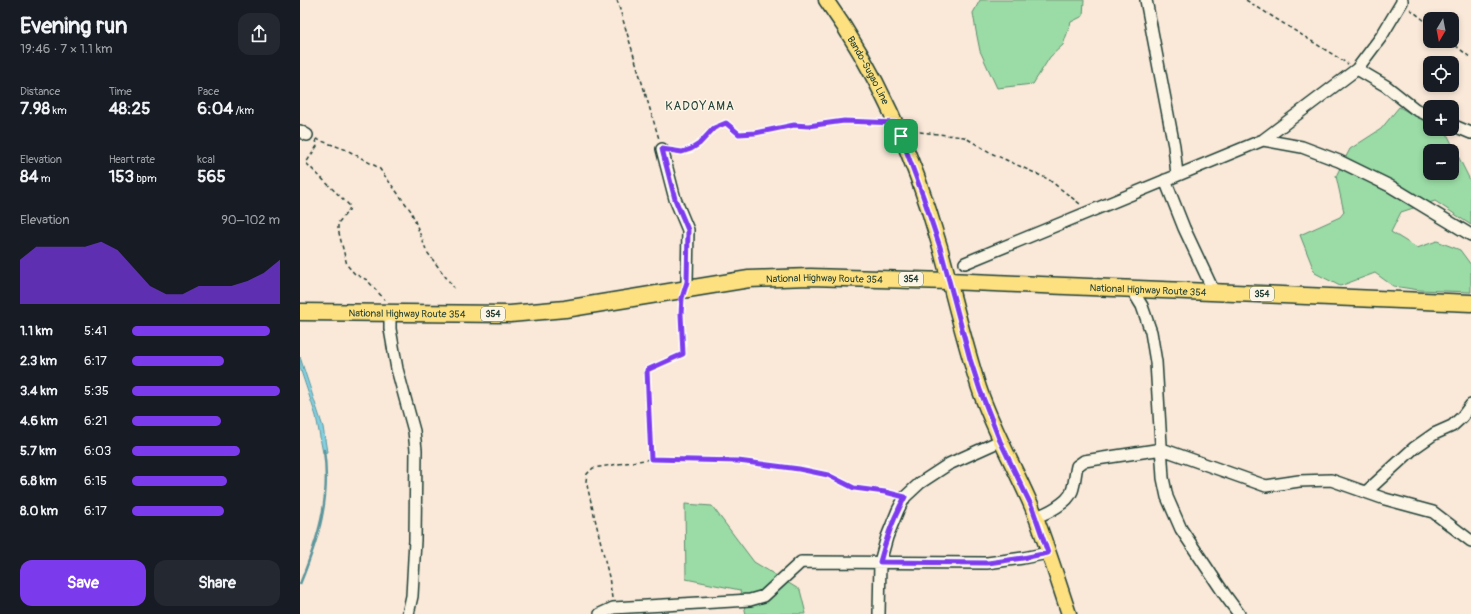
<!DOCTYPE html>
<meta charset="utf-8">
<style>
:root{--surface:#171b24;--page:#242831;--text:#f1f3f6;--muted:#9ea1a6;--accent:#7c3aed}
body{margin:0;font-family:Pangolin,sans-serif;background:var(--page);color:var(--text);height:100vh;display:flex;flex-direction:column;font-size:15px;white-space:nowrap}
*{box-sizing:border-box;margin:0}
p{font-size:13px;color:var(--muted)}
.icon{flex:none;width:22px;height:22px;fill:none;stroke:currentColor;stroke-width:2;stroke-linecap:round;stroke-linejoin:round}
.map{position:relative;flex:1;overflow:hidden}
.details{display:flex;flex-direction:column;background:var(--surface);width:300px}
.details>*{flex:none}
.needle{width:26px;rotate:190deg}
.tools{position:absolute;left:1123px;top:12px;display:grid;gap:8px}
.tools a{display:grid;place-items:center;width:36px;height:36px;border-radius:8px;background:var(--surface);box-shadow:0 2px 6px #0003;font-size:20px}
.pin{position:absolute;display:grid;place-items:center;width:34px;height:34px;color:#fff;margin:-17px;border-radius:8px;box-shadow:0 2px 6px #0006}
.round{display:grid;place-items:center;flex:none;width:42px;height:42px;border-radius:12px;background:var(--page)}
.headline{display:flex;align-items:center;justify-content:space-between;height:68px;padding:0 20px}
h1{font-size:22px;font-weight:700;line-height:30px}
.stats{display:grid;grid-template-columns:repeat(3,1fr);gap:6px;height:68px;padding:4px 20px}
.stats div{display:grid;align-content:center}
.stats b{font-size:17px;font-weight:700}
.stats small{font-size:11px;font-weight:400}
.stats p{font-size:11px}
.chart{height:112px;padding:8px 20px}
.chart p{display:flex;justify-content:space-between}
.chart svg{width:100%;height:72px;margin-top:4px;fill:var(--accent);opacity:.7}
.cta{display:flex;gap:8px;margin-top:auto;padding:8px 20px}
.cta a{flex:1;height:46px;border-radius:12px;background:var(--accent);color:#fff;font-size:16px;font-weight:700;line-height:46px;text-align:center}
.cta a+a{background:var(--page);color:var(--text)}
ul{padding:0 20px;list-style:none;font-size:13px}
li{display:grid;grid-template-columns:64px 48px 1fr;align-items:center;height:30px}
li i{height:10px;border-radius:5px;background:var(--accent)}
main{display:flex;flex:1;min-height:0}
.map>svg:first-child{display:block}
.green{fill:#9bdca6;stroke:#5d8c6d;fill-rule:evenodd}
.water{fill:#83d0e2;stroke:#5b959c}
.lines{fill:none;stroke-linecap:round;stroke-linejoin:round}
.stream{stroke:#5b959c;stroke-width:2.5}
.minor-casing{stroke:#1f3d34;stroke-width:14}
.major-casing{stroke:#1f3d34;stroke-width:17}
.highway-casing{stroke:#1f3d34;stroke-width:19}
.path{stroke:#1f3d34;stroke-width:1.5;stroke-dasharray:4 3;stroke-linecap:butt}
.minor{stroke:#fcf5e5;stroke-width:11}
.major{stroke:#fde080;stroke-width:14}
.highway{stroke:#fde080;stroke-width:16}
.route-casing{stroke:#fff;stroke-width:8}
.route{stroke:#7c3aed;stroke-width:5}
.labels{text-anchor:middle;stroke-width:3;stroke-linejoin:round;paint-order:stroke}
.shield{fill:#fcf5e5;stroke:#617469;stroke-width:1}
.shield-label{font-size:9px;font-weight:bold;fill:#1f3d34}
.street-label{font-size:10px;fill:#1f3d34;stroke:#fcf5e5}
.quarter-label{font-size:12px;letter-spacing:1px;fill:#1f3d34;stroke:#fcf5e5}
</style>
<main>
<section class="details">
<div class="headline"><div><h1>Evening run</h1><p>19:46 · 7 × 1.1 km</p></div><a class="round"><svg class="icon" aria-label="share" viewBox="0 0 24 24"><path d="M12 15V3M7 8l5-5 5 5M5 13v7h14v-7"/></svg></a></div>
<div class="stats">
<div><p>Distance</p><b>7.98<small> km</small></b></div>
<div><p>Time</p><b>48:25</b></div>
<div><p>Pace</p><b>6:04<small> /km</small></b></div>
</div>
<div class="stats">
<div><p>Elevation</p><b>84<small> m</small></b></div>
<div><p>Heart rate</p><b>153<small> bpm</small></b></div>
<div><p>kcal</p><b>565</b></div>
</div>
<div class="chart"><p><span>Elevation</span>90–102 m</p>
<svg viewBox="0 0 160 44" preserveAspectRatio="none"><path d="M0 44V17L10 9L20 9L30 9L40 9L50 6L60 11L70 22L80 33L90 38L100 38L110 33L120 33L130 33L140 30L150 25L160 17V44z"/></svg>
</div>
<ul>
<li><b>1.1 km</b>5:41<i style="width:93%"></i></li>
<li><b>2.3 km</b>6:17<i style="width:62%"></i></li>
<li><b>3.4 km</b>5:35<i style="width:100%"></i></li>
<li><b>4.6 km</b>6:21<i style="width:60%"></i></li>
<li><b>5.7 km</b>6:03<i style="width:73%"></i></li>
<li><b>6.8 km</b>6:15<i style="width:64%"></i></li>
<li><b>8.0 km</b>6:17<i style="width:62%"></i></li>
</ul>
<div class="cta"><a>Save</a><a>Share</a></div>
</section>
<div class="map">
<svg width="1171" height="614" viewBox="0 0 1171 614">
<rect width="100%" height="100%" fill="#fae9d9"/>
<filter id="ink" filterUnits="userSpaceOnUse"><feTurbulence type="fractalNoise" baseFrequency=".025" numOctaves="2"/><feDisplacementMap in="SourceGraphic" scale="8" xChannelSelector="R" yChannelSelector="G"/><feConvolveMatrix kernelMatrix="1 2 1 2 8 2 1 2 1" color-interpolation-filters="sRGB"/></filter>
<g filter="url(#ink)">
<!-- green -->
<path class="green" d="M680 0H784L783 16 771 22 763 45 750 57 733 84 697 88 680 51 676 31 673 13Z
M1099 107 1130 124V129H1139L1146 132 1171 182V225L1135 201 1101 212 1091 232 1117 248 1137 241 1160 250 1171 265V292L1119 290 1093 286 1075 273 1040 286 1015 273 1000 235 1040 217 1044 212 1036 176 1050 149 1081 129ZM1130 151H1152V173H1130Z
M385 504 412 506 454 562 500 590 506 614H446L440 590 386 579Z"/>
<!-- water -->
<path class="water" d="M0 357 23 427 27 452 23 453 16 416 0 368Z"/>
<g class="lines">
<!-- stream -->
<path class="stream" d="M0 584C18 539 31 500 24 450"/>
<!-- minor casing -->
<g class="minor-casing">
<path id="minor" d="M846 0 874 146 877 175
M1057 69 1086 86 1115 109 1130 116
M1152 125 1171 133
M0 131 7 135
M963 140 1002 147 1039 161 1090 186 1171 235
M362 149 375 199 388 230 387 282 385 289
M865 180 884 228 914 292
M665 263 963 140 1057 69 1081 37 1102 2V0
M831 288 842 306 851 332 856 362 863 478 867 497 881 529 925 595 939 614
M90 313V329L97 369 114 431 116 450 115 540 112 596 108 614
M1066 492 1114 448 1134 434 1152 426 1162 417 1171 405
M735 517C746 514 768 503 772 491 775 483 775 474 777 466L784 461 862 449 966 486 999 481 1031 480 1085 499 1133 512 1171 541
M300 614 313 608 450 600 464 596 501 562 687 563 723 558 748 553
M579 614 580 562 587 537 598 510 605 497 620 483 649 464 700 441"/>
</g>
<!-- major casing -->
<g class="major-casing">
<g id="major">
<path id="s1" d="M526 0C579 74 615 159 640 247 653 294 664 342 679 388 693 430 715 467 732 507 746 542 757 578 769 614"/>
</g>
</g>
<!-- highway casing -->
<g class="highway-casing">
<g id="highway">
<path id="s2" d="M0 312 210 314 265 309 449 279 510 277 648 281 1171 303"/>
</g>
</g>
<!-- path -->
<path class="path" d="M317 0 359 139
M946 0 1048 64
M1110 9 1130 25
M1150 41 1171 58
M613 134 620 132 664 137 693 154 748 179 780 204
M16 139 47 150 79 168 111 211 127 252 154 288
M16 139 17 146 6 163 50 206 49 210 38 223V229L47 265 55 274 67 280 85 300
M373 150 382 151 391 149 399 144 414 128 427 123 439 134 455 133 493 125 508 126 544 121 582 123
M351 459 347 369 383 354 381 314 382 303
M312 598 309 577 286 481 287 474 293 468 351 459 439 461 499 469 528 475 554 488 596 495"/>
<!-- minor -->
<use href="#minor" class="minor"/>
<!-- major -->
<use href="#major" class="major"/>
<!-- highway -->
<use href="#highway" class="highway"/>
</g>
</g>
<g class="lines" filter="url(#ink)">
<!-- route casing -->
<g class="route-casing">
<path id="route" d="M544 121 596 123 623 196 640 247 670 359 680 390 700 441 732 507 748 553 723 558 688 563 580 562C586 539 593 518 605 497L585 492 554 488 528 475 499 469 438 461 351 459 347 370 383 354 381 314 382 298 387 282 388 230 375 199 362 149 382 152 391 149 399 144 414 128 426 123 439 134 455 133 494 125 508 126Z"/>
</g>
<!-- route -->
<use href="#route" class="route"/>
</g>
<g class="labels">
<!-- shield labels -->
<g class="shield">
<rect x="599" y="272" width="24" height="14" rx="3"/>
<rect x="950" y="287" width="24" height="14" rx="3"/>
<rect x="181" y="307" width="24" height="14" rx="3"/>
</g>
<g class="shield-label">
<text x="611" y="282">354</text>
<text x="962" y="297">354</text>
<text x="193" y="317">354</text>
</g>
<!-- street labels -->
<g class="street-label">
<text dy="4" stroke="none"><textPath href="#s1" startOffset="82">Bando-Sugao Line</textPath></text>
<text dy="4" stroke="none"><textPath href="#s2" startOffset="527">National Highway Route 354</textPath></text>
<text dy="4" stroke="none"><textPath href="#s2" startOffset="851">National Highway Route 354</textPath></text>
<text dy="4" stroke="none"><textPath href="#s2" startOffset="107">National Highway Route 354</textPath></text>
</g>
<!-- quarter labels -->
<g class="quarter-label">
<text x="400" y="110">KADOYAMA</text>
</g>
</g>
</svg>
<div class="tools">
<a><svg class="needle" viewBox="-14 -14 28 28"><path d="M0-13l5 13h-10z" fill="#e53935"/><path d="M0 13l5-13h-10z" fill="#9ea1a6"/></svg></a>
<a><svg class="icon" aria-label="locate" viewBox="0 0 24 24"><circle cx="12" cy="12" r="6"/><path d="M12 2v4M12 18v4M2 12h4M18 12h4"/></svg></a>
<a>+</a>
<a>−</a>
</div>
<div class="pin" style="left:601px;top:136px;background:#1e9e55"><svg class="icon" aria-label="arrive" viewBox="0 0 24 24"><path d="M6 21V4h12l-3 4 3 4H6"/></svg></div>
</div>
</main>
